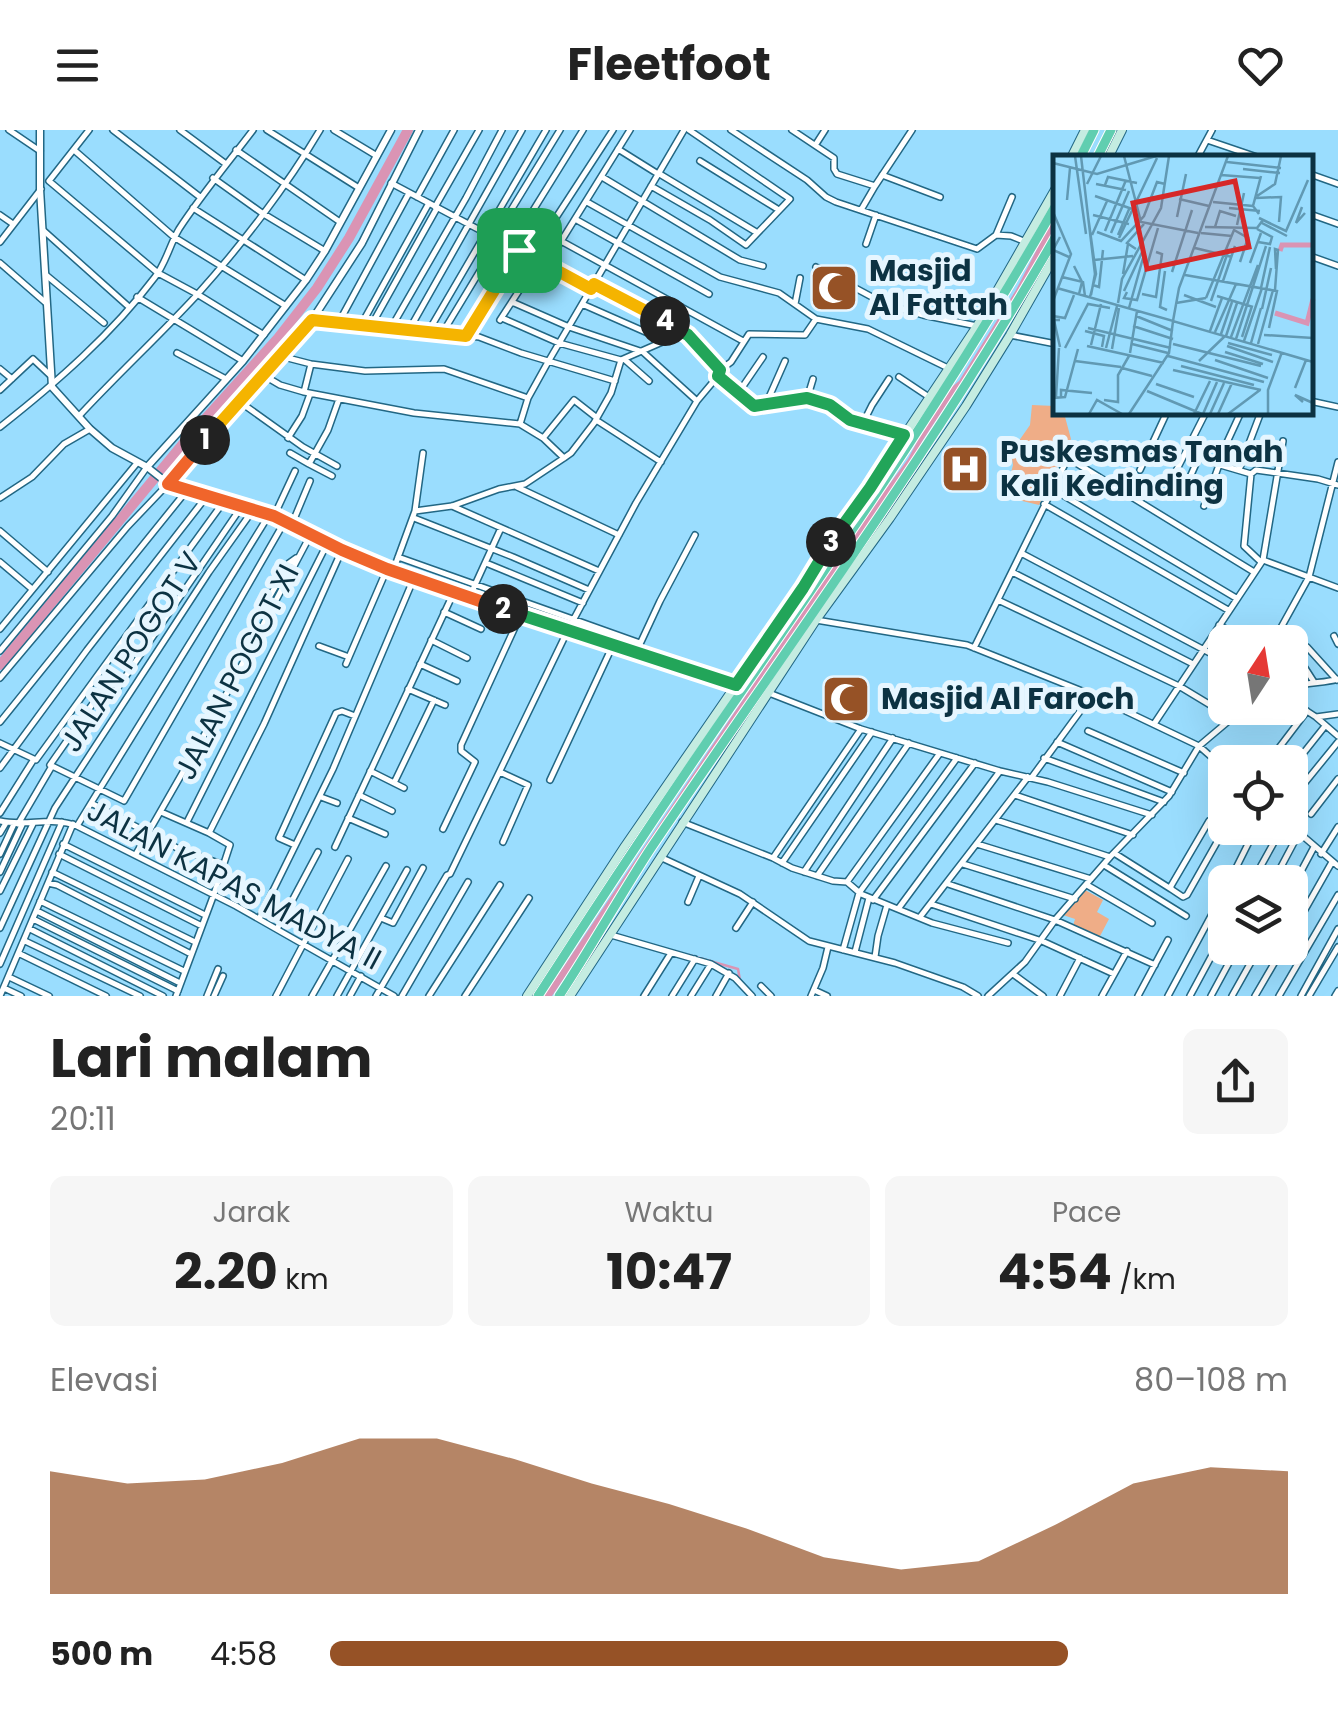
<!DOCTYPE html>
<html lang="id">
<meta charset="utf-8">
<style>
:root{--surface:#fff;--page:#f6f6f6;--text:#222;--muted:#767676;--accent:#965226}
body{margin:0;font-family:Poppins,sans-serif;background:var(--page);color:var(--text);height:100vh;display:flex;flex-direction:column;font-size:38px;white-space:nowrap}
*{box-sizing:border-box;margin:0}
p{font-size:32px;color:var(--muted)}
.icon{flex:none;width:55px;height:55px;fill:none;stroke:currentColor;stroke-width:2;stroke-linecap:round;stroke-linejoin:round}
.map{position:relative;height:866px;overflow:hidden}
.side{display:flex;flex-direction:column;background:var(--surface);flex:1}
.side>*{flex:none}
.needle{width:65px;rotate:12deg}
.buttons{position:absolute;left:1208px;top:495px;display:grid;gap:20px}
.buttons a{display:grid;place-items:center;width:100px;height:100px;border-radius:15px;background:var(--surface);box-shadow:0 10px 40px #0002;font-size:50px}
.pin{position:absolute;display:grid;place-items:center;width:85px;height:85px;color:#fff;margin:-42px;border-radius:20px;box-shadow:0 5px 15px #0006}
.km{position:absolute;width:50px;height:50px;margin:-25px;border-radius:50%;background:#222;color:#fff;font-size:28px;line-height:50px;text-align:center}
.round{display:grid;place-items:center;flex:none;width:105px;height:105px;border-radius:15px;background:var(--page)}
.headline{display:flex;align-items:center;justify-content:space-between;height:170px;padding:0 50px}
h1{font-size:55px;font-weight:700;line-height:75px}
.metrics{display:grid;grid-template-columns:repeat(3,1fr);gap:15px;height:170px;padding:10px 50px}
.metrics div{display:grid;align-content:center;border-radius:15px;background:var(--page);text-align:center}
.metrics b{font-size:50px;font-weight:700}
.metrics small{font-size:28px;font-weight:400}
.metrics p{font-size:28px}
.chart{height:280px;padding:20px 50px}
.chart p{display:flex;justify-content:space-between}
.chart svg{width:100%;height:180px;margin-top:10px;fill:var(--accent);opacity:.7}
ul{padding:0 50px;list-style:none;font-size:32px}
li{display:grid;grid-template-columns:160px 120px 1fr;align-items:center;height:75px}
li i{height:25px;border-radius:12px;background:var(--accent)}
header{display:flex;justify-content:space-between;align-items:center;height:130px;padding:0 50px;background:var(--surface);font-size:45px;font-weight:700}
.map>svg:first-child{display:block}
.green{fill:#efad87}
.water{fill:#da94b4}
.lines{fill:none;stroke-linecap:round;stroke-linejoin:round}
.stream{stroke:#da94b4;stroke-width:2.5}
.river{stroke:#da94b4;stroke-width:10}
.minor-casing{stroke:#226784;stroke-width:8}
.tertiary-casing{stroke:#226784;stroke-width:9}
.secondary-casing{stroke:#226784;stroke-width:10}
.trunk-casing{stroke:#fff;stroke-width:11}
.minor{stroke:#fff;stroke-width:5}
.tertiary{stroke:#fff;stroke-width:6}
.secondary{stroke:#c4ece1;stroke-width:8}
.trunk{stroke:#60ceb0;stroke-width:9}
.split-1-casing{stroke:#fff;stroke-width:20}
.split-2-casing{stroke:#fff;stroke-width:20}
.split-3-casing{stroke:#fff;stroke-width:20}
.split-4-casing{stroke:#fff;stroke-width:20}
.split-5-casing{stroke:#fff;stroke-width:20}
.split-1{stroke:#f5b400;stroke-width:12}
.split-2{stroke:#f0652b;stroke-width:12}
.split-3{stroke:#22a559;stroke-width:12}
.split-4{stroke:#22a559;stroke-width:12}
.split-5{stroke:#f5b400;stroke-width:12}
.labels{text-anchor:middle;stroke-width:10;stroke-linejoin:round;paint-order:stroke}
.poi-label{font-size:30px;font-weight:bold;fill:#0c3242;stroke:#e6f6ff;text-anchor:start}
.street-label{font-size:30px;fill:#0c3242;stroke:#e6f6ff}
.inset-river{fill:none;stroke:#da94b4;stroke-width:5}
.inset-road{fill:none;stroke:#6199b3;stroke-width:2.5}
.view{fill:#d62828;fill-opacity:0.15;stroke:#d62828;stroke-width:5}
.inset-edge{fill:none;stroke:#0c3242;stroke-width:5}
</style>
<header><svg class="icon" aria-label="menu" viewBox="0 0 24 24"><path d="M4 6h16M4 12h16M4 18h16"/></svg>Fleetfoot<svg class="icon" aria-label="heart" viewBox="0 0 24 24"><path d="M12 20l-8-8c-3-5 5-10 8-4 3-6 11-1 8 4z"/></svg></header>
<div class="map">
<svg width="1338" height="866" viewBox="0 0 1338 866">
<rect width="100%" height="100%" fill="#9addfe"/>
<!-- green -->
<path class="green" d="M1032 275 1055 276 1056 282 1064 283 1071 309 1039 375 1005 367 1013 335 1011 322 1030 295Z
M1085 760 1103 770 1097 782 1109 789 1099 808 1073 796 1075 789 1063 785Z"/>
<!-- water -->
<path class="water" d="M1055 84V99L1020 163 923 310 911 332 552 866H544L871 379 908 329 919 308 953 256 959 251 1016 160Z"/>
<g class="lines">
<!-- stream -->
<path class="stream" d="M689 825 738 839 740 850"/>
<!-- river -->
<path class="river" d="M0 535 187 309 278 208 317 158 349 108 408 0"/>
<!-- minor casing -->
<g class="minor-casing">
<path id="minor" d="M9 0 40 21
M113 0 200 67
M180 0 226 34
M267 0 359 58
M334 0 377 26
M731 0 807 50 826 67 836 72 977 119 996 105 1011 106 1026 112
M792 0 834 28V39L837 44 875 56 861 80
M1207 10 1260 28
M816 14 825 0
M618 19 658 44
M74 20 174 107 286 176
M236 20 340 92
M1197 28 1212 0
M700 31 779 80
M658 43 756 102
M1310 44 1338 54
M882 45 940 67
M602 47 740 130 763 136
M213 48 262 83 325 121
M49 51 158 143 197 164 264 205
M49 51 89 0
M391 53 591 159
M651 56 710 90 746 115 790 69 689 0
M875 56 912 0
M417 67 454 0
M587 72 720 147 779 163 816 189
M435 77 479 0
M193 78 306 150
M1310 84 1338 94
M0 85 13 94
M575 89 709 164
M44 101 129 177
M996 105 1012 67
M494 108 560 0
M561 111 743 211
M0 112 41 59
M866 114 876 85
M511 116 583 0
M531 126 613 0
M1310 126 1338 136
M0 133 46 173
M547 134 630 0
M816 137 885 174 923 185 977 196
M46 145 104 193
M594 155 685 202 720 240 731 232 749 204 805 205 816 189
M137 167 243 231
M512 172 569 197 643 222 697 271
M582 174 666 211
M795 174 800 148
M502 188 559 213 621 230
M816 189 868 199 948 238
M312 190 479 207 521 223 615 251
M500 190 539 130
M339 192 409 63
M361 195 429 73
M371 196 437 78
M391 198 466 68 502 0
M409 200 522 0
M428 202 546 0
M443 202 498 111
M1010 205 1056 214
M466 206 519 120
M177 223 226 249
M280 226 311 234 365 241 444 239 528 268
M624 229 649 251
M0 239 12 249
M263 245 280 255 304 262 414 283 520 294 543 308 564 328
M718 246 755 276 807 269 829 275 850 290 903 305
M899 247 929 267
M0 260 33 229 50 245
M304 262 311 234
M739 262 763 227
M807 269 813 249
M1310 271 1338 277
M240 272 303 317 337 336
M766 274 785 231
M79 286C117 245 158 207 196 166 240 117 287 56 320 0
M596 290 661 332
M863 293 872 275 889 249
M520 294 528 268 548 232 684 0
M0 297C56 253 112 204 155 147 166 133 170 114 179 99 202 64 228 33 253 0
M544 307 574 270 597 288
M288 308 302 286 310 264
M1187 322 1217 334 1251 344 1256 340 1318 349 1338 355
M290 323 309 334
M1217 334 1241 282
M1140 340 1167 282
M1239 340 1261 282
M1251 344 1244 416 1261 432
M332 346 309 334 328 300 339 269
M1171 351 1206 282
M517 357 619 405
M1051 358 1236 468
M1182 365 1199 327
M0 368 32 347 64 314 90 299
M1044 374 1228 480
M242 376 115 562 105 556 50 635 124 671 285 391
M452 376 599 441
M1204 376 1219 335
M415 381 423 323
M274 386 295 341
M414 388 513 427 589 460
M292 394 310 351
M0 401 48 442
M1021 423 1225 531
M398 427 640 513
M1263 430 1338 458
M0 432 32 459
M486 433 583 473
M393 441 415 381 452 376 499 359 525 354 564 328 571 323 594 293 611 263 621 230 685 202
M1012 442 1193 534
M270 466 289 433 296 428
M469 468 501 398
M998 470 1179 556 1222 582 1231 589
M444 482 481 499
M816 490 967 515 1092 565 1199 616 1231 589 1252 578
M1219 495 1248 512
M0 499 137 333
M1334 506 1338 514
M431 510 467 528
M1273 512 1309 447 1338 332
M640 514 660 471 695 405
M319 516 349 527
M1307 517 1337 550
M974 518 1068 328 1254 442
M0 521 112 386 147 337
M346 534 387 439
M420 534 457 551
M1305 538 1314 552
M0 548 128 396 168 354
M408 559 445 575
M1290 559C1304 551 1323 554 1338 549
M769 563 861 599 1000 641 1048 652 1152 685
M1290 570 1316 587 1338 584
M1316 587 1338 606
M0 592 188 359
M1154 594 1263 430 1283 311
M1088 601 1184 643
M1057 612 1172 662
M0 613 36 630 225 370
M1272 627 1307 581
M1044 628 1164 672
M0 638 87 520 207 366
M1290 640 1325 596
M370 641 404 658
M500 642 528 655 503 712
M1032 647 1092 565
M550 650 613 515
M394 653 434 570
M359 665 392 681
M1015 665 1133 705
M321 667 337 673
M1290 671 1338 612
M91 673 269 385
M161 682 209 703 230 715 214 764 176 866
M0 683 34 629
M1311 684 1338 649
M348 688 385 704
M996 690 1110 727
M0 691C26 697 52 686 77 696L236 776 394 866
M1209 691 1171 756V759L1183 767 1187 765 1225 698
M187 692 327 414
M682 692 773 728 792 738 833 751 847 752 861 764 932 793 1008 813
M18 694 52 636
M1290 695 1338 736
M77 696 91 673 179 719 224 735
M443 699 475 632 461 621V615L521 484
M0 703 6 693
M209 703 264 594 342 420
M63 714 205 785
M977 714 1091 749
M295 715 279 708 336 583 342 581 355 586
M335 717 454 462
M1114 723 1171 759
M0 724 14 694
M59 724 202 796
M136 724 211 593 311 404
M1321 724 1338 697
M660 727 740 764 809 811 895 833 963 857 978 866
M773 728 861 599
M782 733 872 602
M963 734 1075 769
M1104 735 1186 786
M0 742 22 695
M52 742 195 812
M804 742 893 608
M817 746 909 613
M847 752 940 623
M1229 752 1256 698
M1252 752 1282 698
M1273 752 1299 703
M48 753 57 755 191 824
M948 754 1055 790 1155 835
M1087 755 1152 793
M0 761 33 694
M1290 762 1314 717
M873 770 975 633
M40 771 184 841
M688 772 699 746
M931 774 1042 811 1114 844
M898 779 1000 641
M37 781 180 853
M920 787 1028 647
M381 788 393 793 423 738
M33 789 178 861
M259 789 333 639 414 448
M0 798 55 678 209 442 253 380
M736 798 753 772
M30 799 163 866
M277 799 318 722
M611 805 711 834 735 848 752 866
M1290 806 1332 732
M25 811 140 866
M843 820 859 763 957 628
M855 822 869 768
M20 824 106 866
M875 827 878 806 887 775
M0 834 62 692
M1013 844 1043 866
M9 847 49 866
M761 856 771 866
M4 858 21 866
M814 860 827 866
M0 866 73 694
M207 866 218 839
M214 866 223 846
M276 866 348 729
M312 866 386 736
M337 866 407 740
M350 866 361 846
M376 866 447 745 450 744 568 500 636 373 697 271 718 246 720 240
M402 866 468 752
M429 866 500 755
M465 866 529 768
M644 866 671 823
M672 866 695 829
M691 866 711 834
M716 866 729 843
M811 866 823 838 828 817
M988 866 1025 832 1055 790 1110 727 1169 666 1199 616 1225 639
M1060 866 1080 828
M1102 866 1127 821
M1138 866 1168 810
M1168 866 1225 760
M1190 866 1225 801
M1211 866 1237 818
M1232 866 1259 818
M1255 866 1283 818
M1279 866 1338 765
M1301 866 1338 799
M1309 866 1338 817
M1335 866 1338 861"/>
</g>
<!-- tertiary casing -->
<g class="tertiary-casing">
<path id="tertiary" d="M40 0V59L52 257 90 299 112 318 147 337 166 352
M419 0 362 113 312 190 168 354 274 386 342 420 414 448 736 555
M147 337 243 231 306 150 325 121 391 0"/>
</g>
<!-- secondary casing -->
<g class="secondary-casing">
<path id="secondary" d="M1071 28 1085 0
M1108 28 1122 0
M527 866 625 716 796 468 977 196 1056 58
M570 866 816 490 890 388 966 276 1010 205 1056 124"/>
</g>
<!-- trunk casing -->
<g class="trunk-casing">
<path id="trunk" d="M1080 28 1094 0
M1097 28 1111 0
M538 866C605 762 673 660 744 558 853 400 961 242 1056 75
M559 866C591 818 619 767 651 718 788 516 934 318 1056 106"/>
</g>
<!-- minor -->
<use href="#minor" class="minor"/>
<!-- tertiary -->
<use href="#tertiary" class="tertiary"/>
<!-- secondary -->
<use href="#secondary" class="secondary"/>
<!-- trunk -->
<use href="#trunk" class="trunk"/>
</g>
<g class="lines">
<!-- split-1 casing -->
<g class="split-1-casing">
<path id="split-1" d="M205 310 312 190 466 206 519 120"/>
</g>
<!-- split-2 casing -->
<g class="split-2-casing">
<path id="split-2" d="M205 310 168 354 274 386 342 420 387 439 503 479"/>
</g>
<!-- split-3 casing -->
<g class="split-3-casing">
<path id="split-3" d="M503 479 736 555 803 458 831 412"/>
</g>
<!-- split-4 casing -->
<g class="split-4-casing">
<path id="split-4" d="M665 191 688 205 720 240 718 246 754 276 807 268 830 275 850 290 904 305 870 358 831 412"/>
</g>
<!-- split-5 casing -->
<g class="split-5-casing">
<path id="split-5" d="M519 120 591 159 594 154 665 191"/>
</g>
<!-- split-1 -->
<use href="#split-1" class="split-1"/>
<!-- split-2 -->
<use href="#split-2" class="split-2"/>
<!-- split-3 -->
<use href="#split-3" class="split-3"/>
<!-- split-4 -->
<use href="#split-4" class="split-4"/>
<!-- split-5 -->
<use href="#split-5" class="split-5"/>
</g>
<!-- icons -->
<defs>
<g id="mosque-square" transform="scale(2.5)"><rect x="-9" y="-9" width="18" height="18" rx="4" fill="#965226" stroke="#e6f6ff"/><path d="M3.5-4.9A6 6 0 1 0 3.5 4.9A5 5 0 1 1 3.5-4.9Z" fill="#fff"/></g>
<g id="hospital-square" transform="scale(2.5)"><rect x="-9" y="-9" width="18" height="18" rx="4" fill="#965226" stroke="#e6f6ff"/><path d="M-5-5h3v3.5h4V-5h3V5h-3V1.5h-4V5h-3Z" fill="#fff"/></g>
</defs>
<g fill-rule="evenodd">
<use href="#mosque-square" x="834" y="158"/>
<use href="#hospital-square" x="965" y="339"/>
<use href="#mosque-square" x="846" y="569"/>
</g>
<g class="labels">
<!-- poi labels -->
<g class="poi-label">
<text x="869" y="151">Masjid<tspan x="869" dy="34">Al Fattah</tspan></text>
<text x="1000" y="332">Puskesmas Tanah<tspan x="1000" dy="34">Kali Kedinding</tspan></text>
<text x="881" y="579">Masjid Al Faroch</text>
</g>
<!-- street labels -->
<g class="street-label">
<text transform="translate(131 522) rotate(-57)" y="10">JALAN POGOT V</text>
<text transform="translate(237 542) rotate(-63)" y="10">JALAN POGOT XI</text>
<text transform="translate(234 755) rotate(28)" y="10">JALAN KAPAS MADYA II</text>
</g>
</g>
<!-- overview -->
<g transform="translate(1053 25)">
<rect width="260" height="260" fill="#9addfe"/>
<path class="inset-river" d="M227 96 229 90H260M222 158 254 168 260 144"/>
<path class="inset-road" d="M22 1 33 79M28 1 35 61M71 1 88 67 145 78M174 7 228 13M0 8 44 19 103 1M190 14 227 18M168 20 207 23M34 29 48 1M43 29 73 35M52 30 55 22 84 28M42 41 82 55M204 41 222 29 228 1M203 43 228 42 226 67M126 44 156 51M14 45 17 13M160 47 200 51M249 52 243 68 252 58M176 53 207 56M0 57 18 99 0 146M206 59 200 51 208 21M40 60 76 69M124 62 133 19M206 63 233 76 255 25M207 67 234 81M184 70 191 38M152 72 204 73 210 65M162 72 167 56 183 61M204 74 219 82 217 89 205 87M52 76 73 25M44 77 68 86 91 61 104 27 112 29M58 78 76 36M148 78 179 81M39 80 54 46M65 80 77 52M7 82 0 95 16 102M66 83 104 3M142 93 179 102M83 94 74 88 91 69M41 105 80 101M197 108 208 78M21 111 29 127 26 139M112 116 107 152 114 155M119 117 139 55M70 119 75 89M132 120 224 136 216 173M9 122 30 127 32 141M170 126 182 91M40 130 46 132 50 95M4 133 120 166 126 133 175 1M208 133 217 92M222 135 225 95 222 94 223 114M71 136 90 95M74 137 71 143 84 145 105 73M89 139 103 142 109 99 103 97M131 140 163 152M164 141 200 152M37 142 43 119 35 61 42 119 38 140M153 143 181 75 195 83 187 107M158 146 176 94M65 148 69 124 108 53 116 1M123 148 153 143M194 150 213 91M76 153 90 103M209 154 218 113M0 161 12 163 21 140M83 161 120 176M7 165H1L7 192M80 171 120 184M35 173 118 193M32 176 51 181 49 192M157 176 169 143M162 177 183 129M168 179 179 147M211 180 260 183M173 181 184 148M178 182 205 110M189 182 199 151M183 184 194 150M191 186 209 133M175 188 219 200M198 188 208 153M79 189 115 198M120 189 208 211M205 189 220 135M38 190 48 149M34 191 111 208M174 191 220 207M12 193 35 149 57 153M53 193 64 151M59 194 66 153M172 197 210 209M77 198 84 156M115 201 211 227M162 205 215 223M22 206 68 212M146 206 172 181M128 211 201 230M69 213 99 221M120 215 208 235M103 229 141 242M242 233 253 205M94 236 149 259M3 242 6 193M8 242V235L39 238M0 243 12 242 25 194M51 245 65 247V220L76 201M250 247 242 240 260 248M36 259 44 245 69 259M76 259 116 198 120 166 260 207M141 259 157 226M150 259 164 227M157 259 171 228M165 259 179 228M175 259 207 235M215 259V235L229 197"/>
<path class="view" d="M182 26 196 92 94 114 80 48Z"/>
<rect width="260" height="260" class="inset-edge"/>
</g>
</svg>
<div class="buttons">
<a><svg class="needle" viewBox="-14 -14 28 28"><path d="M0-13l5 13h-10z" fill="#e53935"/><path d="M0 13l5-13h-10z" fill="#767676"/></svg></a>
<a><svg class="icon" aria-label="locate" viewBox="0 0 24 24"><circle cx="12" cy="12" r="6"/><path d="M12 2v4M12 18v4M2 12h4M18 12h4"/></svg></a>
<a><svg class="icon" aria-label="layers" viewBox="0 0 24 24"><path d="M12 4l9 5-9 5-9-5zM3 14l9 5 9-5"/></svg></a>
</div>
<div class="pin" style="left:519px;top:120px;background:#1e9e55"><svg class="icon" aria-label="arrive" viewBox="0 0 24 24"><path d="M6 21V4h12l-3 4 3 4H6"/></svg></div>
<b class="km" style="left:205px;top:310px">1</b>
<b class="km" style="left:503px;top:479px">2</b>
<b class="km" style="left:831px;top:412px">3</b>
<b class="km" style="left:665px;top:191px">4</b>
</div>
<section class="side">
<div class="headline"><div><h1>Lari malam</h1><p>20:11</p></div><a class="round"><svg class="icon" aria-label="share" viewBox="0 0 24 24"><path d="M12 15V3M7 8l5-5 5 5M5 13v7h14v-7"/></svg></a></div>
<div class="metrics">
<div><p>Jarak</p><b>2.20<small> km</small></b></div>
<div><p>Waktu</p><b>10:47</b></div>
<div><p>Pace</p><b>4:54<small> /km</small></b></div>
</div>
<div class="chart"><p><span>Elevasi</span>80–108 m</p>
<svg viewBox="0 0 160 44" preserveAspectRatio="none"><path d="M0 44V14L10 17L20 16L30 12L40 6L50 6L60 11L70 17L80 22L90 28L100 35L110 38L120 36L130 27L140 17L150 13L160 14V44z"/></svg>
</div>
<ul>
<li><b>500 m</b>4:58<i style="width:77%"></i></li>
</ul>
</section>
